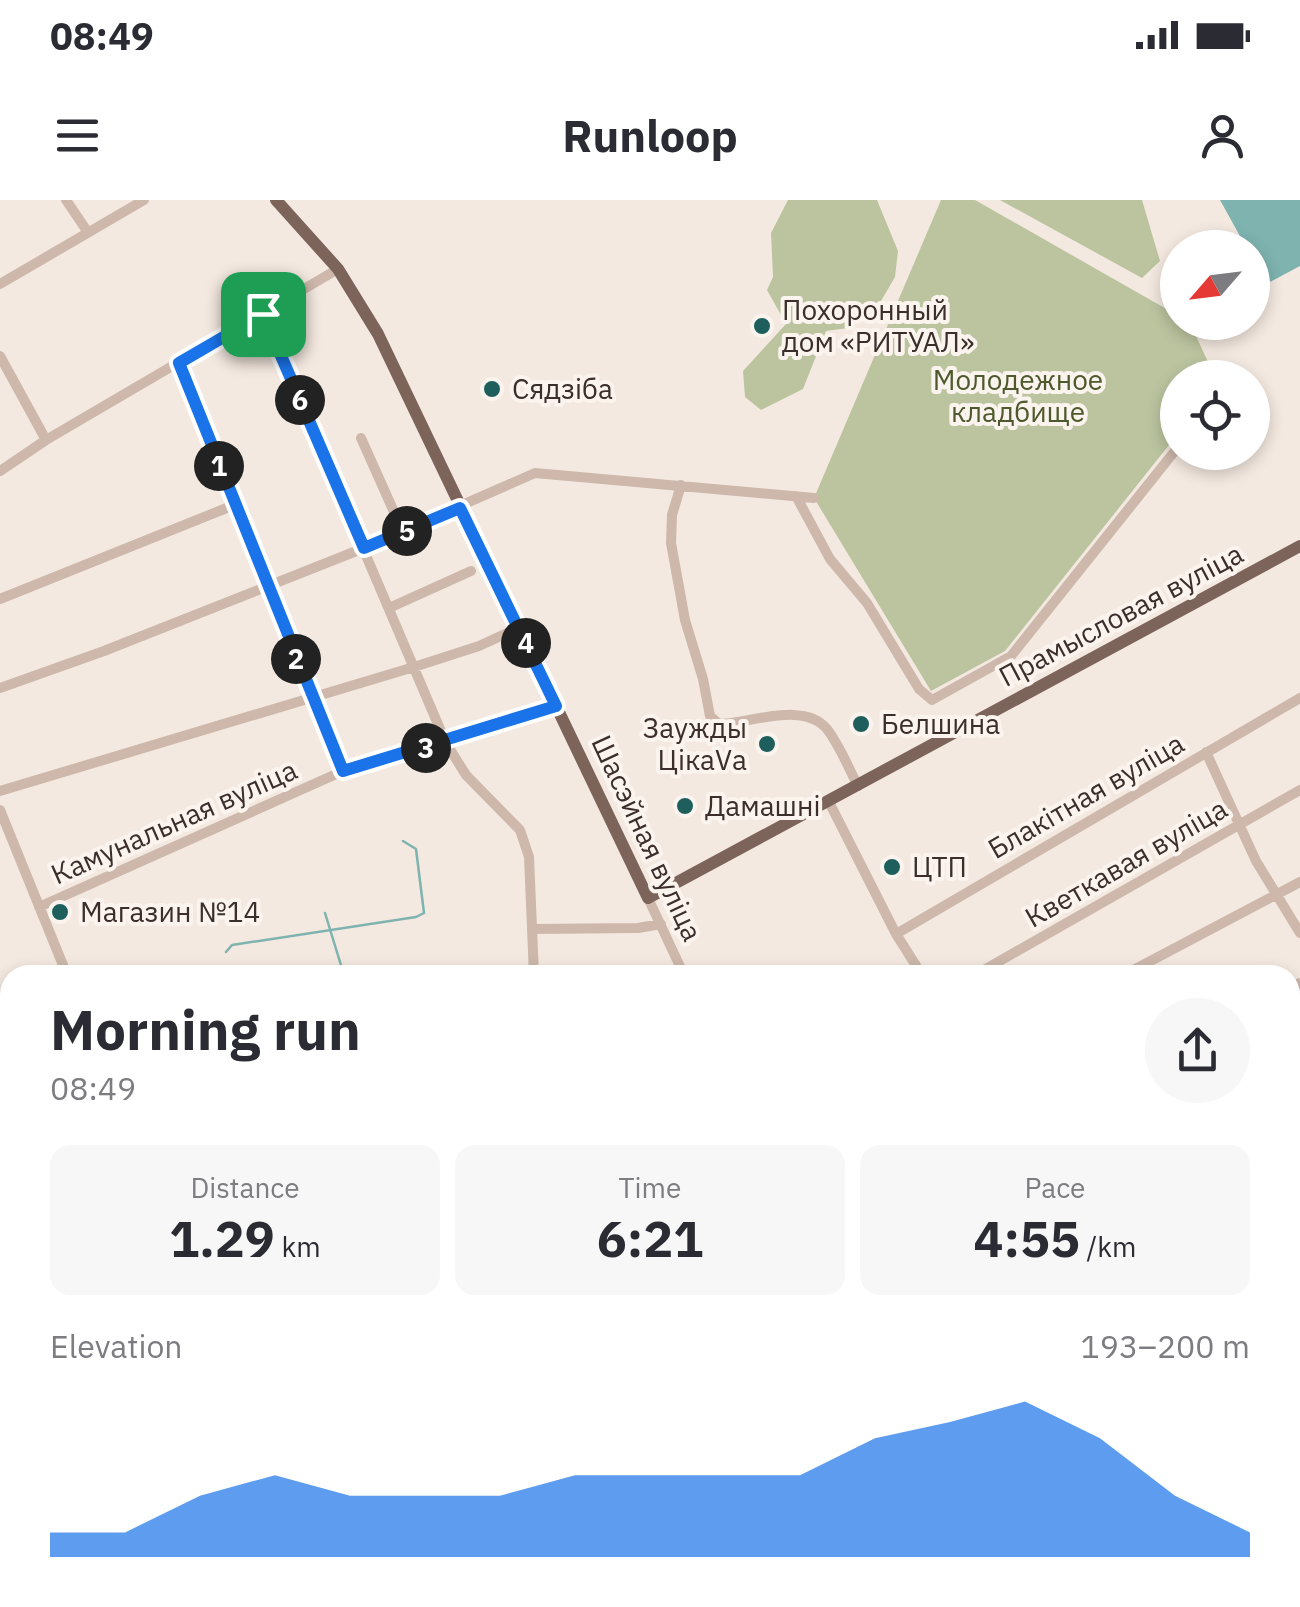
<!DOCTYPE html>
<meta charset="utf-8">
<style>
:root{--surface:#fff;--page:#f7f7f7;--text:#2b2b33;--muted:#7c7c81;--accent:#1a73e8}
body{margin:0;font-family:"IBM Plex Sans",sans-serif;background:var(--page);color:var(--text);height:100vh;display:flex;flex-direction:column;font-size:38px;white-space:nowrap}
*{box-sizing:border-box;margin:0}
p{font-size:32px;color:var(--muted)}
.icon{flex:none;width:55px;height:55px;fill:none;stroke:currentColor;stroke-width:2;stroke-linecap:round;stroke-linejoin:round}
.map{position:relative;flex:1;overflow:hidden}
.drawer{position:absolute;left:0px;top:765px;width:1300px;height:642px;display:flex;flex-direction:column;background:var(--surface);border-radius:30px 30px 0 0;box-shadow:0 5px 15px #0003}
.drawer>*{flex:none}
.needle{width:65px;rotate:242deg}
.tools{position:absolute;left:1160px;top:30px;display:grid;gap:20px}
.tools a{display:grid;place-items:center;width:110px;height:110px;border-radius:50%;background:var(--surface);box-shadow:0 5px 15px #0003;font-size:50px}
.pin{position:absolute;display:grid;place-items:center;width:85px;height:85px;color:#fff;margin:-42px;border-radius:20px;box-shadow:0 5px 15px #0006}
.km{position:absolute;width:50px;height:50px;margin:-25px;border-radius:50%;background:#222;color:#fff;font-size:28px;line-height:50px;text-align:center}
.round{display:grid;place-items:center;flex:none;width:105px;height:105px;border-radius:52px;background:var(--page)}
.overview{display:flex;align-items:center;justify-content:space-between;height:170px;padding:0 50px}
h1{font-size:55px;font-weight:700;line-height:75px}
.metrics{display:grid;grid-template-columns:repeat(3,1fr);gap:15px;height:170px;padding:10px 50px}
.metrics div{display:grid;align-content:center;border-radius:20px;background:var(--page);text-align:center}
.metrics b{font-size:50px;font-weight:700}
.metrics small{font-size:28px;font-weight:400}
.metrics p{font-size:28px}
.chart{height:280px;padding:20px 50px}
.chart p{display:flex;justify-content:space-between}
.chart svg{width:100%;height:180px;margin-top:10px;fill:var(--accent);opacity:.7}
.status{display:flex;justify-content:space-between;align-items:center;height:70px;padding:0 50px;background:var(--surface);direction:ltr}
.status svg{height:28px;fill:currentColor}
header{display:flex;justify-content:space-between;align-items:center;height:130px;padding:0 50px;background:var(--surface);font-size:45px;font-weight:700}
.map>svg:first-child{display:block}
.green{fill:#bbc49f}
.water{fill:#7eb3b0}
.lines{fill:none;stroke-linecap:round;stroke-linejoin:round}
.stream{stroke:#7eb3b0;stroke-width:2.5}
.minor{stroke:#cdb8ab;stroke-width:10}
.major{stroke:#7d645b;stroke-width:12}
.rail-casing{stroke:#3b2e2b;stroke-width:6}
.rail{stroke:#fbf4ee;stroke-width:2.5;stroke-dasharray:8;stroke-linecap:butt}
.route-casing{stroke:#fff;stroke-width:20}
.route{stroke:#1a73e8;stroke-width:12}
.poi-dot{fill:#1e5f5d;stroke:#fbf4ee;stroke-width:4}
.labels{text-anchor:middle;stroke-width:8;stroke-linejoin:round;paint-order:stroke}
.poi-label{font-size:28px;fill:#3b2e2b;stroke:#fbf4ee;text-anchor:start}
.park-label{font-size:28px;fill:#4e5a2d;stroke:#fbf4ee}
.street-label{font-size:28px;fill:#3b2e2b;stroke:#fbf4ee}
</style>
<div class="status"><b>08:49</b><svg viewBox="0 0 49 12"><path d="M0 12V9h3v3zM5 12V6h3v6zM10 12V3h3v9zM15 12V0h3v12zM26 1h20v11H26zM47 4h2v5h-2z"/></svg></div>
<header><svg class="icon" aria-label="menu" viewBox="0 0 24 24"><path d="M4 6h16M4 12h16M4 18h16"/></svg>Runloop<svg class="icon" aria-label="person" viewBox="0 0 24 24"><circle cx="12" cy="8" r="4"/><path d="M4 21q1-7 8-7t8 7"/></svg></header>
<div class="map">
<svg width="1300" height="1407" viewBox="0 0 1300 1407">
<rect width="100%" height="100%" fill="#f4e9e0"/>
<!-- green -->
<path class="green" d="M788 0H877L898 51 895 77 874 113 848 128 826 131 803 189 761 210 745 197 743 171 786 124 767 90 773 77 771 33Z
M941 0H975L1177 115 1178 122 1190 123 1215 177 1178 178 1177 235 1005 451 931 491 814 298Z
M1000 0H1142L1160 61 1142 78Z"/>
<!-- water -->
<path class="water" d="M1220 0H1300V66L1266 84 1253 59 1252 48 1246 47Z"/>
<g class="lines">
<!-- stream -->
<path class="stream" d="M325 713 344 775
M226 752 232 745 416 717 424 713 416 649 403 641"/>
<!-- minor -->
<path class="minor" d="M66 0 87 31
M0 84 144 0
M263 114 446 543 466 575 520 630 529 657 534 775
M0 156 46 240
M179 163 343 571
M361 238 403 332
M0 271 46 240 338 69
M681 285 672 315 671 343 685 420 703 479 710 516 719 524C751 523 804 501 827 529 840 546 848 567 858 586
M796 296 830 359 867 403 919 489 932 500 1011 456 1178 247
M0 399 234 305
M389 408 471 371
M0 488 104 451 364 348 535 273 814 298
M1206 552 1256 661 1300 733
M0 591 414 467 479 446 518 428
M829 602 896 734 922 775
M0 610 67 775
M648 698 684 775
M39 707 343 571 446 543 556 506
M533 729 638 728 661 724
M896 734 1300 498
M975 775 1300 590
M1124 775 1300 682
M1290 788 1300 783
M0 807 10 809
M0 823 10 836
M1290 892 1300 886
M1290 991 1300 986
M1290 1083 1300 1095
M1290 1129 1300 1125
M1290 1260 1299 1277
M1290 1347 1300 1352
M314 1398 319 1407
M388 1398 392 1407
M476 1398 481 1407
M580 1398 585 1407
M663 1398 667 1407
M747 1398 751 1407
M908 1398 912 1407
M974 1398 979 1407
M1098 1398 1103 1407
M510 1407 529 1398
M1159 1407 1171 1398"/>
<!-- major -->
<path class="major" d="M276 0 338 69 378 134 648 698 1300 346"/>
<!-- rail casing -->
<g class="rail-casing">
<path id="rail" d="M0 854 10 870
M0 990 10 1009
M0 1037 10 1056
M0 1167 10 1189
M147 1398 152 1407
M186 1398 191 1407
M211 1398 215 1407
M288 1398 293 1407"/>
</g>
<!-- rail -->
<use href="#rail" class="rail"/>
</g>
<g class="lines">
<!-- route casing -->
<g class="route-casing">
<path id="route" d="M263 114 364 348 460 308 556 506 343 571 179 163Z"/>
</g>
<!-- route -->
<use href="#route" class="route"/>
</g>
<!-- markers -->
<g class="poi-dot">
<circle cx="762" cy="126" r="10"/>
<circle cx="492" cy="189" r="10"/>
<circle cx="861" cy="524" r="10"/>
<circle cx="767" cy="544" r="10"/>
<circle cx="685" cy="606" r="10"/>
<circle cx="892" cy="667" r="10"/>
<circle cx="60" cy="712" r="10"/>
</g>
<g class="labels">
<!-- poi labels -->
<g class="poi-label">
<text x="782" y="120">Похоронный<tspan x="782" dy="32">дом «РИТУАЛ»</tspan></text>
<text x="512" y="199">Сядзіба</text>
<text x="881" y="534">Белшина</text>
<text x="747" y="538" text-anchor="end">Заужды<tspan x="747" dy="32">ЦікаVа</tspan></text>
<text x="705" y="616">Дамашні</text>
<text x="912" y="677">ЦТП</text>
<text x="80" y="722">Магазин №14</text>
</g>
<!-- park labels -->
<g class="park-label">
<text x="1018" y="190">Молодежное<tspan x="1018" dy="32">кладбище</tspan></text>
</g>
<!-- street labels -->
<g class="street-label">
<text transform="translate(1121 415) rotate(-28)" y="10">Прамысловая вуліца</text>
<text transform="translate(1086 596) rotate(-30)" y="10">Блакітная вуліца</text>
<text transform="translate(174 622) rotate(-24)" y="10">Камунальная вуліца</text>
<text transform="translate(647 638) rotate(65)" y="10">Шасэйная вуліца</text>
<text transform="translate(1126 663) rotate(-30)" y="10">Кветкавая вуліца</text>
</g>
</g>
</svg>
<div class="tools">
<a><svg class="needle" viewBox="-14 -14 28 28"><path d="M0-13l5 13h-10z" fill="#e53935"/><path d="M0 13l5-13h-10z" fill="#7c7c81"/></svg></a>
<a><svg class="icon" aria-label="locate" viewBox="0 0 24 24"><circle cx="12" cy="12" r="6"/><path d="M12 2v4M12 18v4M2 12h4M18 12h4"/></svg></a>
</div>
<div class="pin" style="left:263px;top:114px;background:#1e9e55"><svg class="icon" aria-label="arrive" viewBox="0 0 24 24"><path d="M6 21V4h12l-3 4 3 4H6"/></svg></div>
<b class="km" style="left:219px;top:266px">1</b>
<b class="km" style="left:296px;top:459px">2</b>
<b class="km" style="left:426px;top:548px">3</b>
<b class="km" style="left:526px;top:443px">4</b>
<b class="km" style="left:407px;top:331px">5</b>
<b class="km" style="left:300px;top:200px">6</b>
<section class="drawer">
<div class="overview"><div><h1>Morning run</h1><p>08:49</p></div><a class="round"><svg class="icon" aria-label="share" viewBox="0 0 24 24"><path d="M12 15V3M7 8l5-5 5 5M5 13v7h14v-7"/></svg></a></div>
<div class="metrics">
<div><p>Distance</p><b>1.29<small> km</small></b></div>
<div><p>Time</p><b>6:21</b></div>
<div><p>Pace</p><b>4:55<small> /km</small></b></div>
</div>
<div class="chart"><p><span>Elevation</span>193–200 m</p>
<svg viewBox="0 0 160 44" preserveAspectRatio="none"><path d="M0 44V38L10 38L20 29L30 24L40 29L50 29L60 29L70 24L80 24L90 24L100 24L110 15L120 11L130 6L140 15L150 29L160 38V44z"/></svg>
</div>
</section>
</div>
